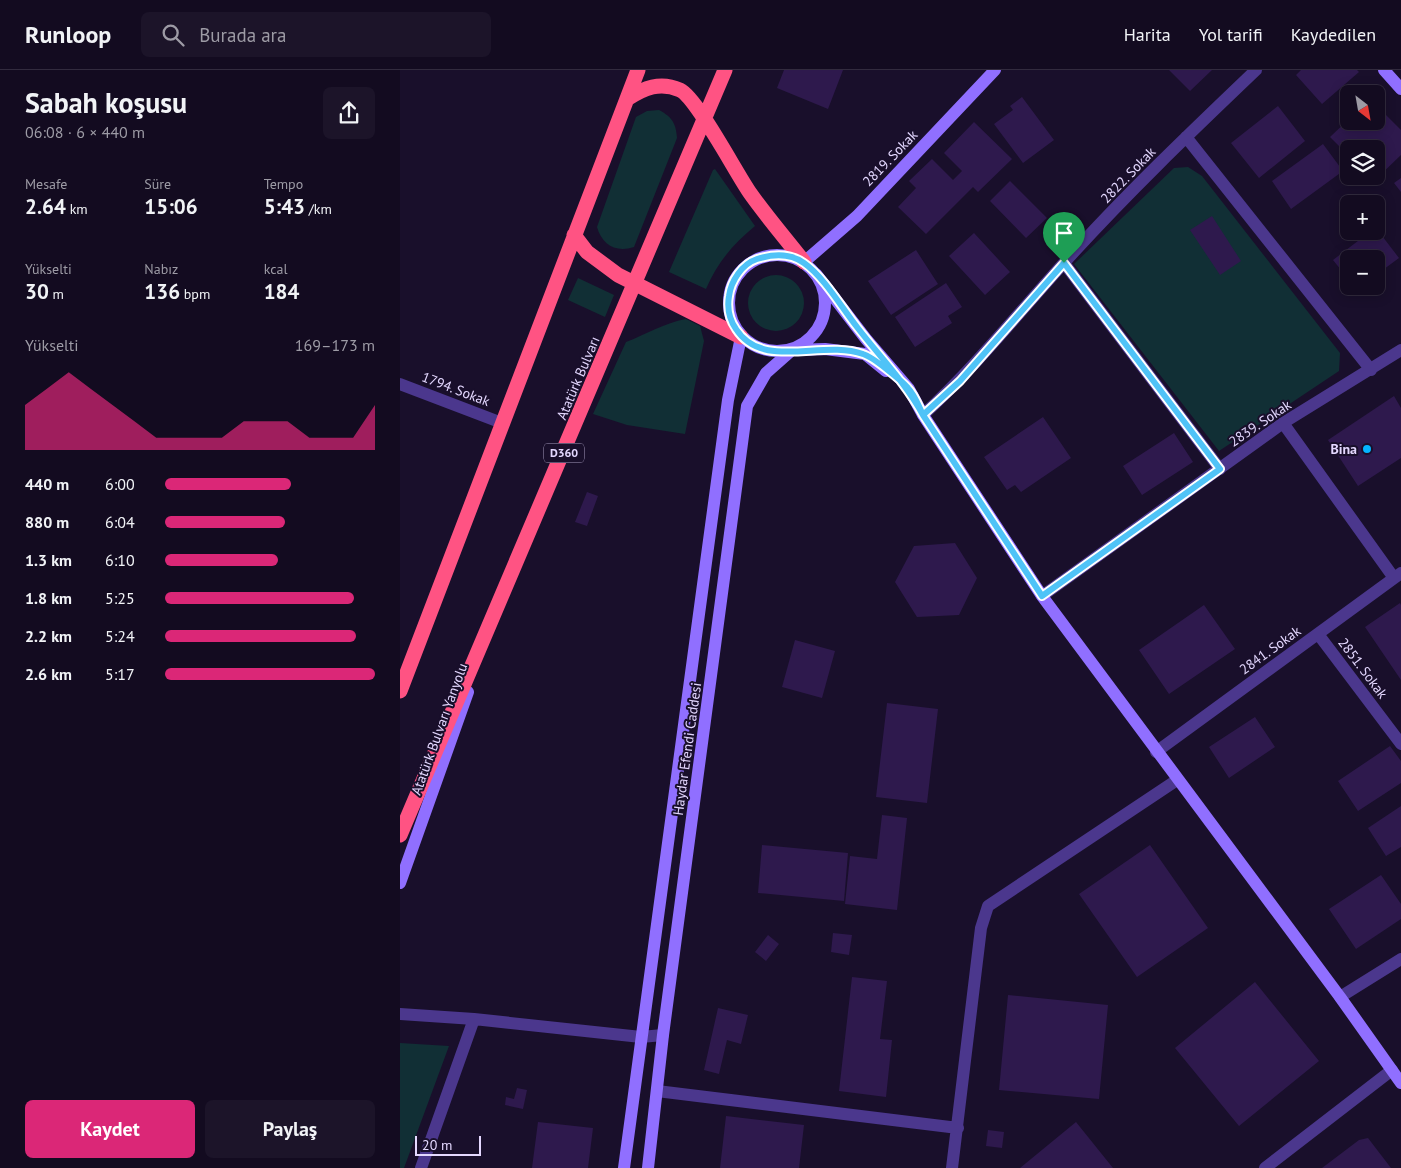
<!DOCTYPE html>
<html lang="tr">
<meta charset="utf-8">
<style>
:root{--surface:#130b20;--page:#1c1429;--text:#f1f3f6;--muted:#9d9ba5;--line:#322b3e;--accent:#db2777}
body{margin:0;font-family:"PT Sans",sans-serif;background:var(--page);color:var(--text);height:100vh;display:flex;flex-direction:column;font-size:19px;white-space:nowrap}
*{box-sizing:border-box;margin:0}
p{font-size:16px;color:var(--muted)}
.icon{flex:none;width:28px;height:28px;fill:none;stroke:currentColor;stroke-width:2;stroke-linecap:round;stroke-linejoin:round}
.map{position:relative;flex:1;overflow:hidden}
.drawer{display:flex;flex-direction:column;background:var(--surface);width:400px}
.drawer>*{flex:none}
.needle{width:32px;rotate:149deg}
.controls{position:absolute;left:940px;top:15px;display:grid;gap:10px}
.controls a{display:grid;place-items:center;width:45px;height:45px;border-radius:8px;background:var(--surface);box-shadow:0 2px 12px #0003,0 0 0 1px var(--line);font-size:25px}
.scale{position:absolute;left:15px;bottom:12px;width:66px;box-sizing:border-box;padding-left:5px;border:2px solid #e4d8ff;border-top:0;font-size:14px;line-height:18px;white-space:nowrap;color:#e4d8ff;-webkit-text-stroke:4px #190f2b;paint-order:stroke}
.pin{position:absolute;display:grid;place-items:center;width:42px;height:42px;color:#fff;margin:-51px -21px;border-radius:50% 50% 50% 0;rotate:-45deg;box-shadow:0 0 5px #0007}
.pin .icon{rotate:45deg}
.round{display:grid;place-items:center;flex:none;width:52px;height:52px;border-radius:8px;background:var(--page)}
.head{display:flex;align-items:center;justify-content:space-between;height:85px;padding:0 25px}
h1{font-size:28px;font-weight:700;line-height:38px}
.figures{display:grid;grid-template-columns:repeat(3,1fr);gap:8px;height:85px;padding:5px 25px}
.figures div{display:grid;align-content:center}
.figures b{font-size:21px;font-weight:700}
.figures small{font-size:14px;font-weight:400}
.figures p{font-size:14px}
.chart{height:140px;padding:10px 25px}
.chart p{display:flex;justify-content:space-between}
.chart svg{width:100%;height:90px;margin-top:5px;fill:var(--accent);opacity:.7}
.action{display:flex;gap:10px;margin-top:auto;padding:10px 25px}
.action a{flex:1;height:58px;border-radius:8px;background:var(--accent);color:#fff;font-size:20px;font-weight:700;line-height:58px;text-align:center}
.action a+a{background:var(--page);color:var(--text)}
ul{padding:0 25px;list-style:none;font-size:16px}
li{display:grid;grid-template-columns:80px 60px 1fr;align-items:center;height:38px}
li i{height:12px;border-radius:6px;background:var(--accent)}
header{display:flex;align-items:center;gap:30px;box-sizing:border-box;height:70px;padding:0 25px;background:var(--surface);border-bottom:1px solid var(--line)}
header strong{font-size:24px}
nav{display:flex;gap:28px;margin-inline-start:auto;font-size:18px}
.search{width:350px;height:45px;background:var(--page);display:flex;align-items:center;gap:12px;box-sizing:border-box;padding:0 18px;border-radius:8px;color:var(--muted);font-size:19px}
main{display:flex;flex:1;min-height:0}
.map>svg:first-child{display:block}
.green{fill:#112f35}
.building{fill:#2e194d}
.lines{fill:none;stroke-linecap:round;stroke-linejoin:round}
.street{stroke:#4b378d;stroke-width:12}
.secondary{stroke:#906fff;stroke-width:12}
.highway{stroke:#ff5383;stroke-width:15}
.route-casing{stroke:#fff;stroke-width:10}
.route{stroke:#4fc3f7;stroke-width:6}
.poi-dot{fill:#04b4ff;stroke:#190f2b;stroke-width:2}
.labels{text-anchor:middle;stroke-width:4;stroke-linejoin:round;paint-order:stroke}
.shield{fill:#190f2b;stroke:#a79cbf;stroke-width:1}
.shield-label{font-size:12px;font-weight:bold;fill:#e4d8ff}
.street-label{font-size:14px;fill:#e4d8ff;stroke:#190f2b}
.poi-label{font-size:14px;font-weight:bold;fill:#e4d8ff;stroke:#190f2b;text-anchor:end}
</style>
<header>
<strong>Runloop</strong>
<div class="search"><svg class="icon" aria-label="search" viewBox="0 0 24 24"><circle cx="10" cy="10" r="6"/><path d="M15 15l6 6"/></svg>Burada ara</div>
<nav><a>Harita</a><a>Yol tarifi</a><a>Kaydedilen</a></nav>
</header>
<main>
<section class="drawer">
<div class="head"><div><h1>Sabah koşusu</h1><p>06:08 · 6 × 440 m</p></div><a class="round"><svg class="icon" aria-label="share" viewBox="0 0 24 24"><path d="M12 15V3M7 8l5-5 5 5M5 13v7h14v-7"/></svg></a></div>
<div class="figures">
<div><p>Mesafe</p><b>2.64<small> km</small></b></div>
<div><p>Süre</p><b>15:06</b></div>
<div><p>Tempo</p><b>5:43<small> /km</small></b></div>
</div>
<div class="figures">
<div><p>Yükselti</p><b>30<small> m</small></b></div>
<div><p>Nabız</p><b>136<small> bpm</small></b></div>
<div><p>kcal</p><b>184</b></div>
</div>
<div class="chart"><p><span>Yükselti</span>169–173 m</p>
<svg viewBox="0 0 160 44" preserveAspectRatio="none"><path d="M0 44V22L10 14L20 6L30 14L40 22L50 30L60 38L70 38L80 38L90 38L100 30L110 30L120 30L130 38L140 38L150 38L160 22V44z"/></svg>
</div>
<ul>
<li><b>440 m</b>6:00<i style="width:60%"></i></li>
<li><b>880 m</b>6:04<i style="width:57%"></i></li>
<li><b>1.3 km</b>6:10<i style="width:54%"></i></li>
<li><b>1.8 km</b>5:25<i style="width:90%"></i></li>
<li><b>2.2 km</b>5:24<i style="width:91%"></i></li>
<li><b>2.6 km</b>5:17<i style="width:100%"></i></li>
</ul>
<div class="action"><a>Kaydet</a><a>Paylaş</a></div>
</section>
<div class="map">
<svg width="1001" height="1098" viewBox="0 0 1001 1098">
<rect width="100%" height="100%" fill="#190f2b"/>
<!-- green -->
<path class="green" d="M259 40C272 47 276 53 277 68L234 177C216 183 202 175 197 157L236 47 247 41Z
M788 97 802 106 940 283 939 301 819 381 674 194 774 98Z
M315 99 355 156C333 174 317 193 306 219L269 202 313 100Z
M348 233a28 28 0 1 1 56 0a28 28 0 1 1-56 0Z
M178 208 214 225 205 247 168 230Z
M286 249 300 256 304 271 285 364 227 355 193 344 226 272C247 264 264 253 286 249Z
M0 973 49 976 4 1098H0Z"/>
<!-- building -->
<path class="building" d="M384 0H443L428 39 377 18Z
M769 0H812L790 21Z
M901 0H957L959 2 922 34 896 5Z
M622 27 654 70 623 93 594 54 613 40 610 36Z
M976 35 1001 60V85L974 111 969 106H976V79H949V86L930 67 949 49V51H976Z
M878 36 905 71 859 108 831 73Z
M574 52 612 89 578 122 573 117 526 164 498 137 516 118 509 111 532 89 553 110 562 101 544 83Z
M923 74 943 101 891 139 872 111Z
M1001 108V122L994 113Z
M610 111 647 148 626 168 590 131Z
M812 146 841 191 820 205 790 160Z
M976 158 999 188 976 205V189H949V210L933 190 971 161H976Z
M574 163 610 202 585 225 549 186Z
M516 180 538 214 491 245 468 211Z
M546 213 562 237 548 246 552 253 515 277 495 247Z
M994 326 1001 338V388L958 416 928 370Z
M643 347 671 388 621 422 615 415 607 420 584 387Z
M774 363 793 392 742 425 723 396Z
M187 422 198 426 187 456 175 452Z
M555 473 577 508 559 545 517 547 495 512 514 476Z
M1000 533 1001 535V610L965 557Z
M804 535 835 579 769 624 739 580Z
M395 570 435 581 422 628 382 617Z
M487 633 538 639 527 733 476 727Z
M855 647 875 677 829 708 809 677Z
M990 676 1001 691V713L958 741 938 711Z
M1001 736V777L986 786 968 758Z
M482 745 507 748 497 840 445 834 450 786 477 789Z
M362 775 448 783 444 831 358 823Z
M750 775 808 858 737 907 679 824Z
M981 805 1001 834V849L956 879 929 839Z
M433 863 452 865 449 885 431 882Z
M368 865 379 874 366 891 355 882Z
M452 907 487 911 480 969 492 970 486 1027 439 1021Z
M855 912 919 991 839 1056 775 978Z
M608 925 708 935 699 1029 599 1020Z
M318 938 348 945 341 974 327 970 319 1004 304 1000Z
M117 1018 127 1020 123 1039 105 1035 106 1027 114 1029Z
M326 1046 404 1055 399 1098H320Z
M138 1052 193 1058 188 1098H132Z
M676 1052 713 1098H620Z
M588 1060 604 1062 602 1078 586 1076Z
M968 1068 991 1098H922L959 1070Z"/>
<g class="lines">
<!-- street -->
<path class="street" d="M786 67 971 300
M664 193 820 399
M0 314 102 353
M523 345C574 298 617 245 663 194 724 126 790 63 856 0
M883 353 994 508
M642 526 883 353 1001 280
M918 564 1001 674
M756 682 1001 503
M940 927 1001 889
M0 944 74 949 241 967 263 965
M257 1021 558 1058
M21 1098 74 949
M552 1098 581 858 588 836 777 710
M865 1098 992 1000"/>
<!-- secondary -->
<path class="secondary" d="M984 0 1001 19
M329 233a48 48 0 1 1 96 0a48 48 0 1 1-96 0Z
M404 192 457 146 595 0
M416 204 466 269 509 319 523 345 642 526 940 927 1001 1013
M0 813 68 622
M224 1098 328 330 341 267
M248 1098 263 965 347 336 366 303 392 280 425 279 465 284 486 301"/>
<!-- highway -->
<path class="highway" d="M227 29C244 18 260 11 280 20 297 28 336 103 350 123 367 147 386 169 404 192
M174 165 187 182 218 205 341 267
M0 621 238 0
M0 765 325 0"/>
</g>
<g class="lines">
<!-- route casing -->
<g class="route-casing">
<path id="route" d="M664 193 560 311 523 345C505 312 480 287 457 257 442 238 424 207 404 193 390 183 373 184 357 189 342 194 331 211 329 226 327 238 329 249 336 259 363 301 422 269 463 284 473 287 501 310 508 318 515 325 519 337 523 345L642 526 820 399 664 193"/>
</g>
<!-- route -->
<use href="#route" class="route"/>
</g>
<!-- markers -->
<circle class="poi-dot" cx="967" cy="379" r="5"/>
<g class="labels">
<!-- shield labels -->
<rect class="shield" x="144" y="373.5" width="40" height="19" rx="4"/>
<g class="shield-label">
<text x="164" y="387">D360</text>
</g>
<!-- street labels -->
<g class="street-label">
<text transform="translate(490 88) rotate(-46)" y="5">2819. Sokak</text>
<text transform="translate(728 105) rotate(-46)" y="5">2822. Sokak</text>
<text transform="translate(178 308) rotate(-67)" y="5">Atatürk Bulvarı</text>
<text transform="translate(56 319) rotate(21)" y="5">1794. Sokak</text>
<text transform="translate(860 353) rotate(-34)" y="5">2839. Sokak</text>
<text transform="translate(870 580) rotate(-36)" y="5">2841. Sokak</text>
<text transform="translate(963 598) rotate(53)" y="5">2851. Sokak</text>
<text transform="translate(39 659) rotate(-70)" y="5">Atatürk Bulvarı Yanyolu</text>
<text transform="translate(287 679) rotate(-82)" y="5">Haydar Efendi Caddesi</text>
</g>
<!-- poi labels -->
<g class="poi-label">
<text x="957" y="384">Bina</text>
</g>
</g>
</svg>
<div class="controls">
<a><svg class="needle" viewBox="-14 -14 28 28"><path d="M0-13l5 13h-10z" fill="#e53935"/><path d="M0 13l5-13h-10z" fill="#9d9ba5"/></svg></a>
<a><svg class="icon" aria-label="layers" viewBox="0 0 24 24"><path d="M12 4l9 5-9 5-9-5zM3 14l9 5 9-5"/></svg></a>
<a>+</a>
<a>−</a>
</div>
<div class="scale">20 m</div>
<div class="pin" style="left:664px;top:193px;background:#1e9e55"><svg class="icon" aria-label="arrive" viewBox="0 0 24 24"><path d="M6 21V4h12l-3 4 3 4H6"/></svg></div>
</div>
</main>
